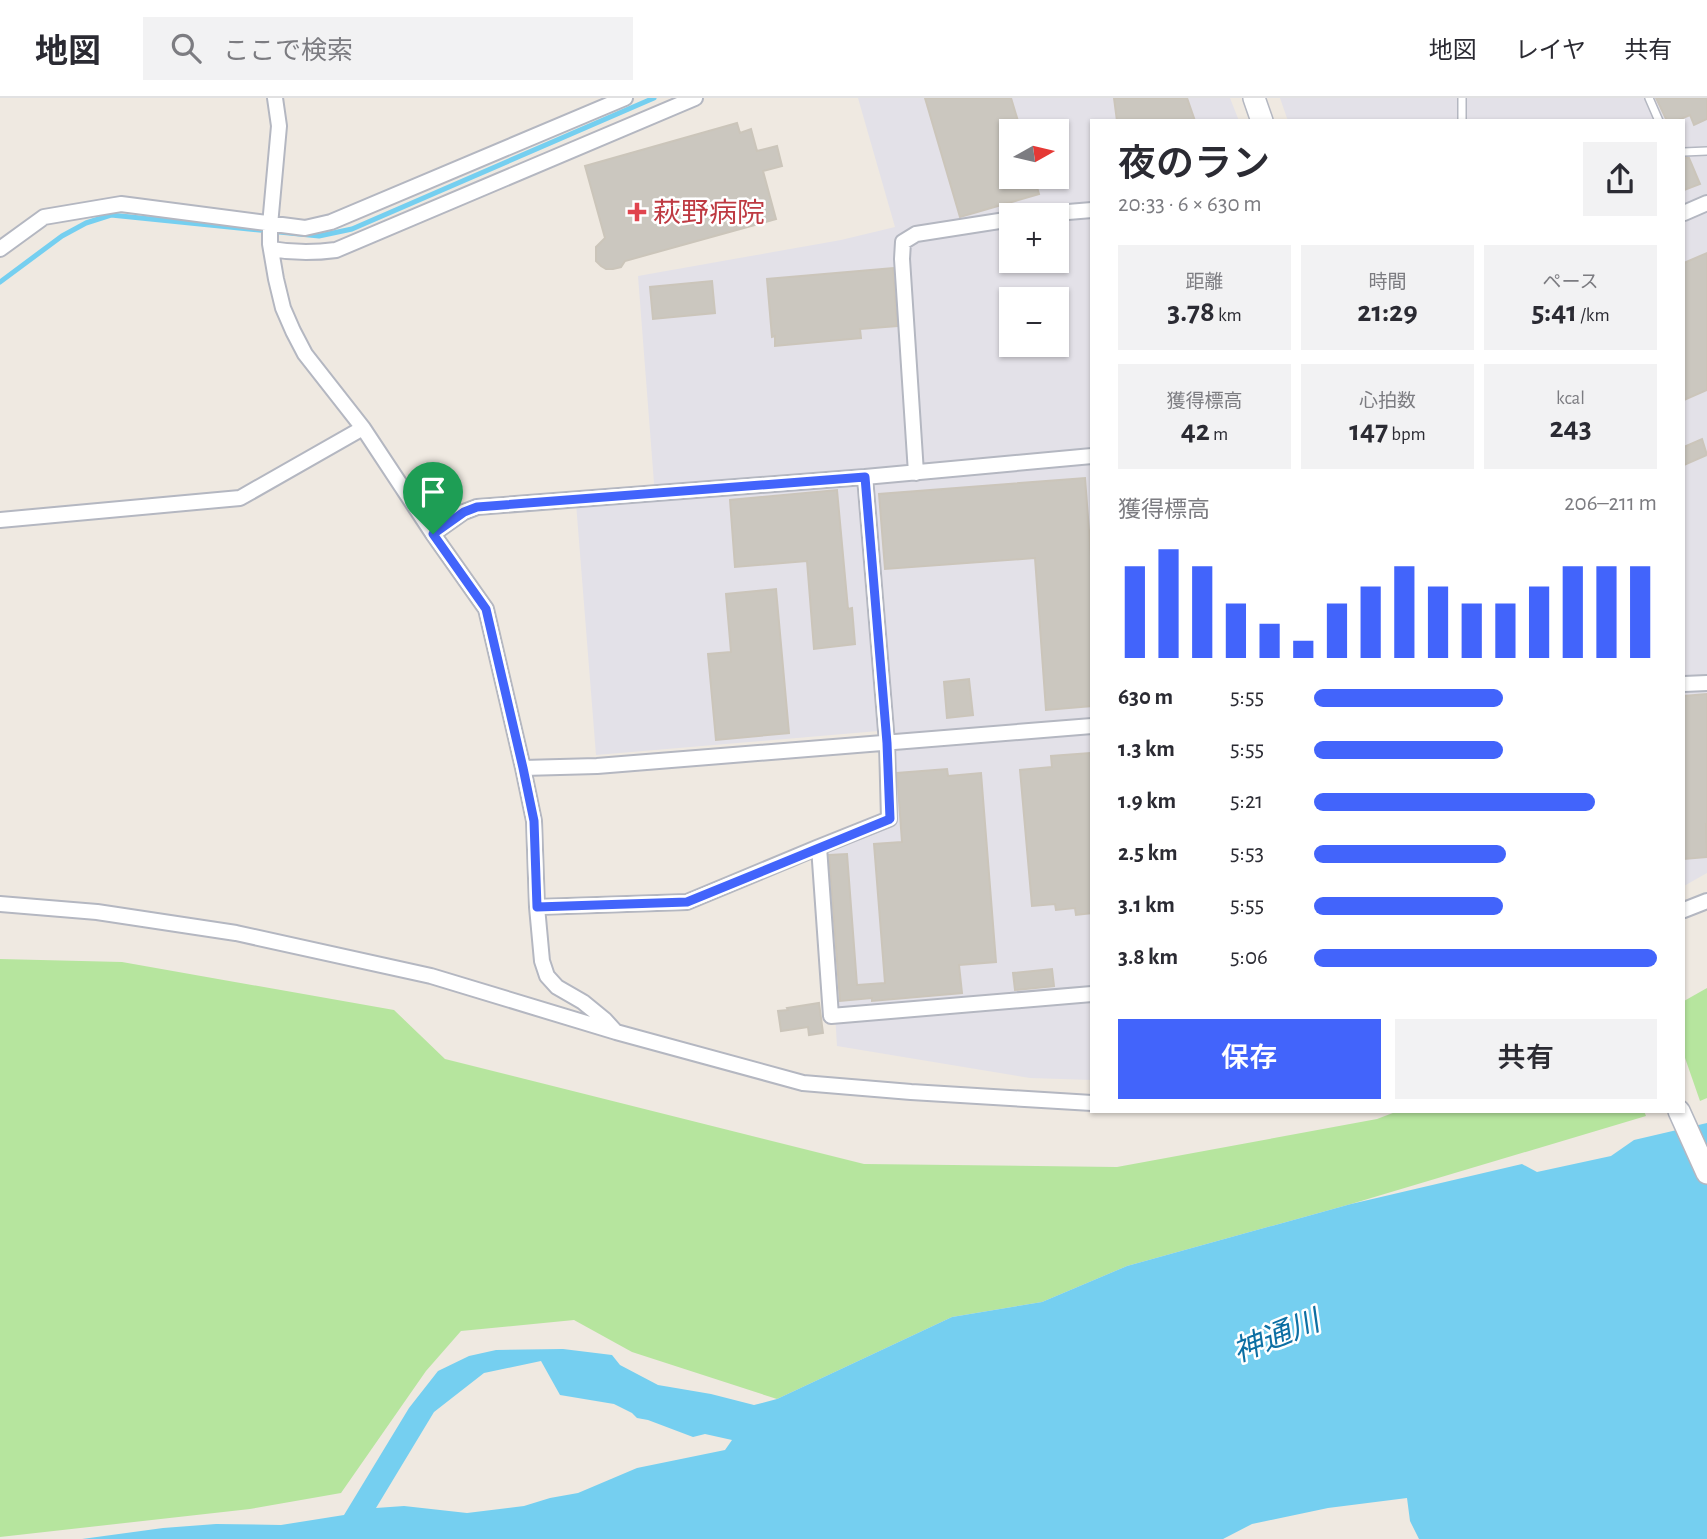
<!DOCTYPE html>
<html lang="ja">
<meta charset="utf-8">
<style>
:root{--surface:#fff;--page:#f2f2f3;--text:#2b2b33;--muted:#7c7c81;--line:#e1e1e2;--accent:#4264fb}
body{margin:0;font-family:"Alegreya Sans","Noto Sans JP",sans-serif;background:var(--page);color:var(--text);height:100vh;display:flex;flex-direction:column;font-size:26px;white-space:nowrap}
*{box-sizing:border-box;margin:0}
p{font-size:23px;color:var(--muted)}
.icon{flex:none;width:38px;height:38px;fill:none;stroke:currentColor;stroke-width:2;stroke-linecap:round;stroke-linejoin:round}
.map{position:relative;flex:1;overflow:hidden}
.panel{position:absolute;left:1090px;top:21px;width:595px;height:994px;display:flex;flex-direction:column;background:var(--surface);border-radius:0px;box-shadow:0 2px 5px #0004}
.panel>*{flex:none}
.needle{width:46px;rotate:82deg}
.tools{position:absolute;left:999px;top:21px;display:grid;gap:14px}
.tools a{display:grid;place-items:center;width:70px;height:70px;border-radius:0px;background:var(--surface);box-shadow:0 2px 5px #0004;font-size:35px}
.pin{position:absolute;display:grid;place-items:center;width:60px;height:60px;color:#fff;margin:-72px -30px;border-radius:50% 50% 50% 0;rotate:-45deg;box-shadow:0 0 7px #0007}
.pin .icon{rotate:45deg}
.round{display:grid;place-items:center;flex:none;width:74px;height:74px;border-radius:0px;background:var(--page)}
.overview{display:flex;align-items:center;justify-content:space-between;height:119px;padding:0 28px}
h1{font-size:38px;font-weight:600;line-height:52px}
.metrics{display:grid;grid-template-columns:repeat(3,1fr);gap:10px;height:119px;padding:7px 28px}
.metrics div{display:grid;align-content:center;border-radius:0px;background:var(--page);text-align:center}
.metrics b{font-size:30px;font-weight:600}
.metrics small{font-size:19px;font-weight:400}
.metrics p{font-size:19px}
.chart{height:196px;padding:14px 28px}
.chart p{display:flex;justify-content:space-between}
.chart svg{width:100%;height:126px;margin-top:7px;stroke:var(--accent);stroke-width:6}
.primary-button{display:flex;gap:14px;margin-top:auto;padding:14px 28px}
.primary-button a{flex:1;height:80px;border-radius:0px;background:var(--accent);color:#fff;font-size:28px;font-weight:600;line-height:80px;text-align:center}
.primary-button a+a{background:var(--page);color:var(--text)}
ul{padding:0 28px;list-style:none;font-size:23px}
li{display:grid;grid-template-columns:112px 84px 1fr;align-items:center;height:52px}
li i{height:18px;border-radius:9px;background:var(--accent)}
header{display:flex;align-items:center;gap:42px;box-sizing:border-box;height:98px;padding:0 35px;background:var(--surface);border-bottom:2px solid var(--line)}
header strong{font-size:33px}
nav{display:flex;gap:38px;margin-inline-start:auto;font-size:24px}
.search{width:490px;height:63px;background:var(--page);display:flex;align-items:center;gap:18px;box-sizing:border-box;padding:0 24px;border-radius:0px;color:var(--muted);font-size:26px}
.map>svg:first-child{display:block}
.industrial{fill:#e3e1e8;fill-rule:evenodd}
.green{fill:#b6e59e}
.water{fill:#75cff0;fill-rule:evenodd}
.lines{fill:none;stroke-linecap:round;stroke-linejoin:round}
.stream{stroke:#75cff0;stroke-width:5}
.building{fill:#cbc7bf;stroke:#cbc5ba;stroke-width:2}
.lane-casing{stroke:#b4b7c1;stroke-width:10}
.street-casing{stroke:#b4b7c1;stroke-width:18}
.secondary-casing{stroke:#b4b7c1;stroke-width:24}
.lane{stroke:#fff;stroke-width:7}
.street{stroke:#fff;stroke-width:14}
.secondary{stroke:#fff;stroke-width:21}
.route-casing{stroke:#fff;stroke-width:14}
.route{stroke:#4264fb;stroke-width:9}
.health-dot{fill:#e0444e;stroke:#fff;stroke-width:2.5}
.labels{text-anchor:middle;stroke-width:5;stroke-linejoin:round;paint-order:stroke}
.health-label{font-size:28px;fill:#be3a42;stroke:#fff;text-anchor:start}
.water-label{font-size:30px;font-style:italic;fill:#0d6fa3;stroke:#fff}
</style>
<header>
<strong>地図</strong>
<div class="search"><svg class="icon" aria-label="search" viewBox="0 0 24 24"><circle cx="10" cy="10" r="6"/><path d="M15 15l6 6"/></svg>ここで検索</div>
<nav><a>地図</a><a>レイヤ</a><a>共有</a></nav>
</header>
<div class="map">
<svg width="1707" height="1441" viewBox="0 0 1707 1441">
<rect width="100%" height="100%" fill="#efe9e1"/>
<!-- industrial -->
<path class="industrial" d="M858 0H1230L1239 23H1092V982L1030 980 837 948 825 753 892 724 890 632 596 657 576 405 655 398 638 178 841 142 895 129ZM1012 33H1057V79H1012ZM1012 117H1057V163H1012ZM1012 201H1057V247H1012Z
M1280 0H1707V775L1684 788V23H1288Z"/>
<!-- green -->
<path class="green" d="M0 861 122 864 394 912 445 961 864 1066 1117 1069 1377 1021 1398 1013H1644L1646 1018 1351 1106 1127 1168 1042 1204 952 1219 777 1301 632 1254 574 1222 461 1233 426 1273 341 1395 250 1411 0 1439Z
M1707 890V1000L1700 1003 1684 957V903Z"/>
<!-- water -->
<path class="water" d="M1707 1025V1441H1419L1410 1423 1407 1400 1328 1410 1252 1426 1223 1441H82L163 1430 216 1426 281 1427 344 1417 409 1310 438 1273 469 1258 496 1252 563 1251 612 1257 620 1267 658 1287 711 1296 754 1307 777 1301 952 1219 1042 1204 1127 1168 1351 1106 1522 1066 1537 1074 1611 1058 1634 1042ZM541 1263 560 1297 614 1306 632 1315 637 1320 648 1322 693 1339 705 1336 732 1342 725 1352 637 1370 578 1395 550 1400 524 1408 467 1415 404 1408 376 1410 434 1314 484 1275Z"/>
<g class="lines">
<!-- stream -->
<path class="stream" d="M0 184 62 138 86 125 111 117 319 138 352 131 654 0"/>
</g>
<!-- building -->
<path class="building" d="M925 0H1011L1021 33H1012V79H1034L1039 96 960 119Z
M1114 0H1187L1195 23H1117Z
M1656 0H1707V21L1694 27 1690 17 1676 23H1667Z
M737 25 740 35 751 31 757 53 777 48 782 68 763 73 776 121 625 163 621 169 613 171H606L601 168 596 163V149L605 140 585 68Z
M1684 60H1689L1700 86 1684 92Z
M1707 155V292L1684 302V165Z
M893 170 897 228 860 231 861 240 775 248V238L772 239 767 181Z
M712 183 715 215 653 221 650 189Z
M1702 341 1707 357 1684 367V349Z
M1085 380 1092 472V608L1046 612 1035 460 885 471 879 396Z
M837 392 848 511 852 510 855 546 814 551 807 463 735 469 730 402Z
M776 491 789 635 716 642 708 556 731 554 726 496Z
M969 581 973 617 947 620 944 584Z
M1707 596V726H1706L1707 759 1684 761V598Z
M1090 655 1092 667V815L1076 817 1075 810 1056 812 1055 806 1032 808 1020 672 1052 669 1051 658Z
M947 671 948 678 981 675 996 864 959 867 962 895 872 903V900L840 903 829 757 847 756 857 887 885 885 874 746 902 744 897 675Z
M1052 871 1054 888 1015 892 1013 875Z
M819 905 823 935 809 937 808 929 781 933 778 913 788 912 787 910Z"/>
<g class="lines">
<!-- lane casing -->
<g class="lane-casing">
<path id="lane" d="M1462 0V23
M1649 0 1659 23
M1684 54 1707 53"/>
</g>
<!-- street casing -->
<g class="street-casing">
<path id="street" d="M275 0 279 28 270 127V146L276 181 283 210 293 233 305 256 363 330 433 436 486 511 523 670 534 723 537 809 542 863 547 878 557 889 583 904 605 922 615 933
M1684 115 1707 105
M1032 117 1092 112
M0 151 44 119 121 106 305 130 331 124 625 0
M271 151C293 155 314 155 336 152L695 0
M916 375 902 161 903 144 916 136 1012 121
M865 379 887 645 889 721 819 749 831 918 1092 896
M0 422 240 400 363 330
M433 436 464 414 477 409 865 379 1092 358
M1684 586 1707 585
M523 670 597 668 1092 628
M0 806 97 814 236 835 431 878 616 934 803 985 911 994 1092 1005
M537 809 687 804 819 749
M1684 812 1707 803"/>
</g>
<!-- secondary casing -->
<g class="secondary-casing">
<path id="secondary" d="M1254 0 1262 23
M1679 1013 1707 1075"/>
</g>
<!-- lane -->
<use href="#lane" class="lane"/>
<!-- street -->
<use href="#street" class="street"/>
<!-- secondary -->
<use href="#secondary" class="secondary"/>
</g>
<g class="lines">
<!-- route casing -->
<g class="route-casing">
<path id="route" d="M865 379 887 645 890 721 687 804 537 809 534 723 523 670 486 511 433 436 464 414 477 409Z"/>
</g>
<!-- route -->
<use href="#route" class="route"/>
</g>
<!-- markers -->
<path class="health-dot" d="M633.5 103.5h7v7h7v7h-7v7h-7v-7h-7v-7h7z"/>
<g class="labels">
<!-- health labels -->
<g class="health-label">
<text x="653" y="124">萩野病院</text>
</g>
<!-- water labels -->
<g class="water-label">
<text transform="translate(1276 1238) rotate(-22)" y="10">神通川</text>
</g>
</g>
</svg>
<div class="tools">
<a><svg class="needle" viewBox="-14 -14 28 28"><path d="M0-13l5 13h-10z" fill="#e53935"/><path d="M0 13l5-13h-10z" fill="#7c7c81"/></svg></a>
<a>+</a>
<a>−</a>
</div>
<div class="pin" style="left:433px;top:436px;background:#1e9e55"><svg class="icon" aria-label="arrive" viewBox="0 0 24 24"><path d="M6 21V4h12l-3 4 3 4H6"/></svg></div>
<section class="panel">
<div class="overview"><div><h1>夜のラン</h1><p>20:33 · 6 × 630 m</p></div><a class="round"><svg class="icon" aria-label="share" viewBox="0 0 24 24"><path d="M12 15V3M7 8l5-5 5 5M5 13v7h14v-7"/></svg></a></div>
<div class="metrics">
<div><p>距離</p><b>3.78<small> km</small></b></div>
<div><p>時間</p><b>21:29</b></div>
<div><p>ペース</p><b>5:41<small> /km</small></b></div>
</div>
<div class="metrics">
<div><p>獲得標高</p><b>42<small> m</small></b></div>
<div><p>心拍数</p><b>147<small> bpm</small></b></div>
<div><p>kcal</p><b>243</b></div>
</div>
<div class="chart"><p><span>獲得標高</span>206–211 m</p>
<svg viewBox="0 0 160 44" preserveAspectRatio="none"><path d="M5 44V12M15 44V6M25 44V12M35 44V25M45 44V32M55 44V38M65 44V25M75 44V19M85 44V12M95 44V19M105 44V25M115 44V25M125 44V19M135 44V12M145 44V12M155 44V12"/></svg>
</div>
<ul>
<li><b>630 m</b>5:55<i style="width:55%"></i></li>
<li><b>1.3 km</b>5:55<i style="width:55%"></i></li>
<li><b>1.9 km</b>5:21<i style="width:82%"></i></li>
<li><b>2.5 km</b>5:53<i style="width:56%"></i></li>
<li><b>3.1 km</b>5:55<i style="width:55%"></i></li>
<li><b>3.8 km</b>5:06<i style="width:100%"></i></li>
</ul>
<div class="primary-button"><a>保存</a><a>共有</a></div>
</section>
</div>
